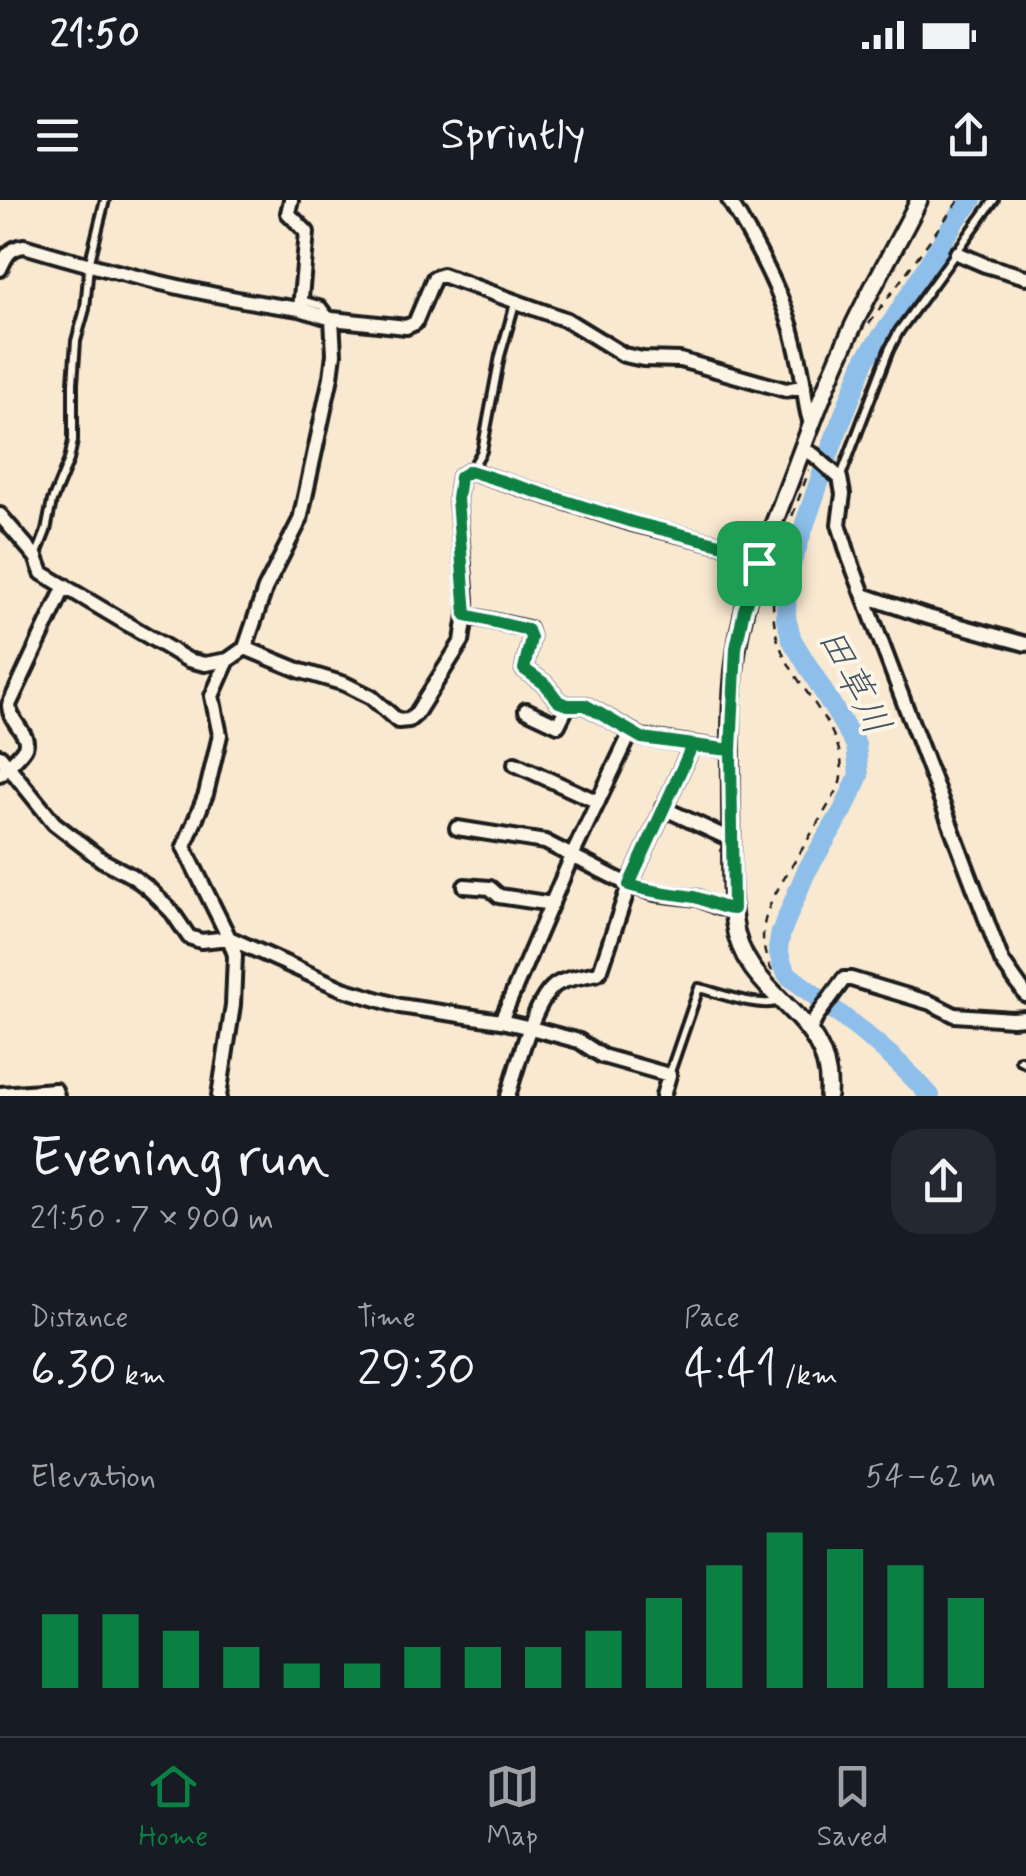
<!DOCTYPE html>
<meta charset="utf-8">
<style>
:root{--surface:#171b24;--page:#242831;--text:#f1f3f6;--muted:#9ea1a6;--line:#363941;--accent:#0b8043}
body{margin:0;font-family:Mynerve,"Klee One",sans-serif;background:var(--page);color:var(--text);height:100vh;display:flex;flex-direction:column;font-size:38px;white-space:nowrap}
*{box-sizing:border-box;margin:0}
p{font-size:32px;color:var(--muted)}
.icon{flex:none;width:55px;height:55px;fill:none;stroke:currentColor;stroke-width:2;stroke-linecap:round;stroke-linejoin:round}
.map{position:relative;height:896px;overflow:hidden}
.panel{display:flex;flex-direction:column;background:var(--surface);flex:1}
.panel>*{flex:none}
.pin{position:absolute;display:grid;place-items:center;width:85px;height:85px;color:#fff;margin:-42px;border-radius:20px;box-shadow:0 5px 15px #0006}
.round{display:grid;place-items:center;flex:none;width:105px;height:105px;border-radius:30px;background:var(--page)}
.head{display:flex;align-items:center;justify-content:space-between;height:170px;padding:0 30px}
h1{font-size:55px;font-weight:600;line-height:75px}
.figures{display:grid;grid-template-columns:repeat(3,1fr);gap:15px;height:170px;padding:10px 30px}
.figures div{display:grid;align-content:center}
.figures b{font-size:50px;font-weight:600}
.figures small{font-size:28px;font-weight:400}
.figures p{font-size:28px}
.chart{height:280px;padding:20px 30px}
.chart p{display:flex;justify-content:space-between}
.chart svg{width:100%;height:180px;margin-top:10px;stroke:var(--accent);stroke-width:6}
.status{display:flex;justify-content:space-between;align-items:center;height:70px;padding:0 50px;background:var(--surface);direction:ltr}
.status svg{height:28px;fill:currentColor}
header{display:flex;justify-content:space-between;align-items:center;height:130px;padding:0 30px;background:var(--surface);font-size:45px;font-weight:600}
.menu{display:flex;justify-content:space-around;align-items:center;height:140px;border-top:2px solid var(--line);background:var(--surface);font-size:28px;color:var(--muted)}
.menu a{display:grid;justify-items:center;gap:5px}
.menu .on{color:var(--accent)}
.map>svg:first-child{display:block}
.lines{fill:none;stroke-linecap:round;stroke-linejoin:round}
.river{stroke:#8ebfea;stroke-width:20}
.service-casing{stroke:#1c1c1c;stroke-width:14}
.minor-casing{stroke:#1c1c1c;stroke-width:20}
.tertiary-casing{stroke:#1c1c1c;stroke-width:22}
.path{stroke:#1c1c1c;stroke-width:2.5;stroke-dasharray:8 8;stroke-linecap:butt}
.service{stroke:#fcf5e5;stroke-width:6}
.minor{stroke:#fcf5e5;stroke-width:12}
.tertiary{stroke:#fcf5e5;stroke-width:15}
.route-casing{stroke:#fff;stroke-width:20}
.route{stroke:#0b8043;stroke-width:12}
.labels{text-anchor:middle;stroke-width:8;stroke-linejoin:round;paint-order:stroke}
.water-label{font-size:38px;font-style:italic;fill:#445564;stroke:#fcf5e5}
</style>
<div class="status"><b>21:50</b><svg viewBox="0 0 49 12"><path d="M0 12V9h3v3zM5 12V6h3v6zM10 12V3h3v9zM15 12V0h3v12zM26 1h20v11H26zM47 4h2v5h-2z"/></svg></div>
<header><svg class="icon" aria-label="menu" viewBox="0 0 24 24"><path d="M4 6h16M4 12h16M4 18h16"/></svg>Sprintly<svg class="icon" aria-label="share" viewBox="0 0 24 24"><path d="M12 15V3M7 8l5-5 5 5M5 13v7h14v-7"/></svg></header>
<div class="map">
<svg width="1026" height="896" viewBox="0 0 1026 896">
<rect width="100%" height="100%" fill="#f9e9d1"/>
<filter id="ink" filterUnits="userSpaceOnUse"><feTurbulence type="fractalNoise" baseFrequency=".01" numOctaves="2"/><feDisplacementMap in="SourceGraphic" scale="20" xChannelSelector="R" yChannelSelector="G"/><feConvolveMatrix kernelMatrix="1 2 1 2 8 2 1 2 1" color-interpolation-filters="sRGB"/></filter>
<g filter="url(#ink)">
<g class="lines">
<!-- river -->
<path class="river" d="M930 896C890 849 837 813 788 775L782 764 778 749 781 732 806 672 844 609 859 575 856 545 792 440 786 418 787 376 833 242 866 158 893 121 955 21 972 0"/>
<!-- service casing -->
<g class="service-casing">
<path id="service" d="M301 100 322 106 328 114
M471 270 482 251 500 156 516 100
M841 276 889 150 899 131 994 0
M37 354 46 331 52 301 69 260 73 241V183L76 141 85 109 89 65 105 0
M1020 860 1026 863
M669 875 699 788C719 793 761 809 779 801"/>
</g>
<!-- minor casing -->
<g class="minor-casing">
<path id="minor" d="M291 0 288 13 307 32 300 109 332 119 406 127 415 123 434 78 442 75 567 120 624 155 643 159 680 160 786 190 804 186
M729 0C753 39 777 82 791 127 796 146 802 168 804 188 806 202 806 212 812 226
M957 53 985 65 1026 77
M0 69C6 56 9 48 24 46 114 73 207 97 300 109
M803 249 814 255 840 278 843 294 839 324 849 357 1002 761 1026 795
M0 315 36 357 42 373 188 460 205 464 228 460
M866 396 921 415 1026 444
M466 415 528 429 531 438 524 469 545 484 559 502 568 505
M245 448 301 471 345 484 371 497 398 521 409 520 416 514 462 441 466 415V399L457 299 460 277 470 271 632 323 728 346 759 363
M526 510 558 525 568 505H585L641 537 731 550
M0 556 54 623 102 660 132 676 148 688 172 712 189 737 201 741 229 738 343 789 400 806 501 821 531 828 579 841 602 856 669 875 663 896
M515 564 598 602
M0 574C8 566 18 558 24 549 33 535 9 523 9 505L65 386
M663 608 732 640
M457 628 545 642 629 685 655 693 698 698 718 707 733 709
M465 686 490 688 499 696 552 704
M501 821 572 656 631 532
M810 830 817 816 844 779H851L931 803 955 815 1012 819 1026 818
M0 894 55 890 57 896
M219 896 233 805 235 755 229 738 184 647 206 594 220 535 212 496 228 460 245 448 265 389 300 320 331 177 334 154 332 119
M508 896C517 868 532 806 553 787 562 778 585 776 598 773L601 769 629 685 692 546"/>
</g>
<!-- tertiary casing -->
<g class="tertiary-casing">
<path id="tertiary" d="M828 896C835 812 744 800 734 722 729 685 732 646 731 608 731 543 728 475 744 412 753 372 770 335 784 297 805 243 824 187 849 135 870 89 897 45 919 0"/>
</g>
<!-- path -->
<path class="path" d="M869 124 959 0
M772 771C749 726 775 694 798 656 811 634 825 611 838 589 859 532 783 483 775 428 766 370 791 323 809 270"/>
<!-- service -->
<use href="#service" class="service"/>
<!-- minor -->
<use href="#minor" class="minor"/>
<!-- tertiary -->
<use href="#tertiary" class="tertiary"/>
</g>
</g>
<g class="lines" filter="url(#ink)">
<!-- route casing -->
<g class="route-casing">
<path id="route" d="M759 363 728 346 632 322 470 271 460 277 457 299 466 415 528 430 531 438 524 469 545 484 559 502 568 505H585L642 538 731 550 733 709C718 708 708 700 694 697 670 693 654 693 629 685L692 546 731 550 736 448 744 410 759 363"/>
</g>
<!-- route -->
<use href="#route" class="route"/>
</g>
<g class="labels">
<!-- water labels -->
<g class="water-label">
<text transform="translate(855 481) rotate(63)" y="13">田草川</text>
</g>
</g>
</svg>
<div class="pin" style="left:759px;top:363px;background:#1e9e55"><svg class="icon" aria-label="arrive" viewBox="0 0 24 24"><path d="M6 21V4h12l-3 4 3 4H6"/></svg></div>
</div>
<section class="panel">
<div class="head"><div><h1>Evening run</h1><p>21:50 · 7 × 900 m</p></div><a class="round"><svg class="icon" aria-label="share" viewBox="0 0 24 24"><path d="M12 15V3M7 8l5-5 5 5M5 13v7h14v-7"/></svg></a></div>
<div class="figures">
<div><p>Distance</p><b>6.30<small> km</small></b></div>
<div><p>Time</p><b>29:30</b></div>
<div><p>Pace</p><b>4:41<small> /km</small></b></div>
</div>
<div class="chart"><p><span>Elevation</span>54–62 m</p>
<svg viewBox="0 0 160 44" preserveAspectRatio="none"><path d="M5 44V26M15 44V26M25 44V30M35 44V34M45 44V38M55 44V38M65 44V34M75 44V34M85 44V34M95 44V30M105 44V22M115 44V14M125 44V6M135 44V10M145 44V14M155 44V22"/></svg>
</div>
</section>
<nav class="menu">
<a class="on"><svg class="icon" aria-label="home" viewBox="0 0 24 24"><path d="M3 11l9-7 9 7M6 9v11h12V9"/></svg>Home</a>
<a><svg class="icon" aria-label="map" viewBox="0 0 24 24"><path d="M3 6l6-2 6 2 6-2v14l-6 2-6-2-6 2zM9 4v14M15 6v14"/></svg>Map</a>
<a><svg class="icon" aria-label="saved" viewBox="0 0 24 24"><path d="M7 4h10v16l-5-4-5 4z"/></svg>Saved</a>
</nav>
